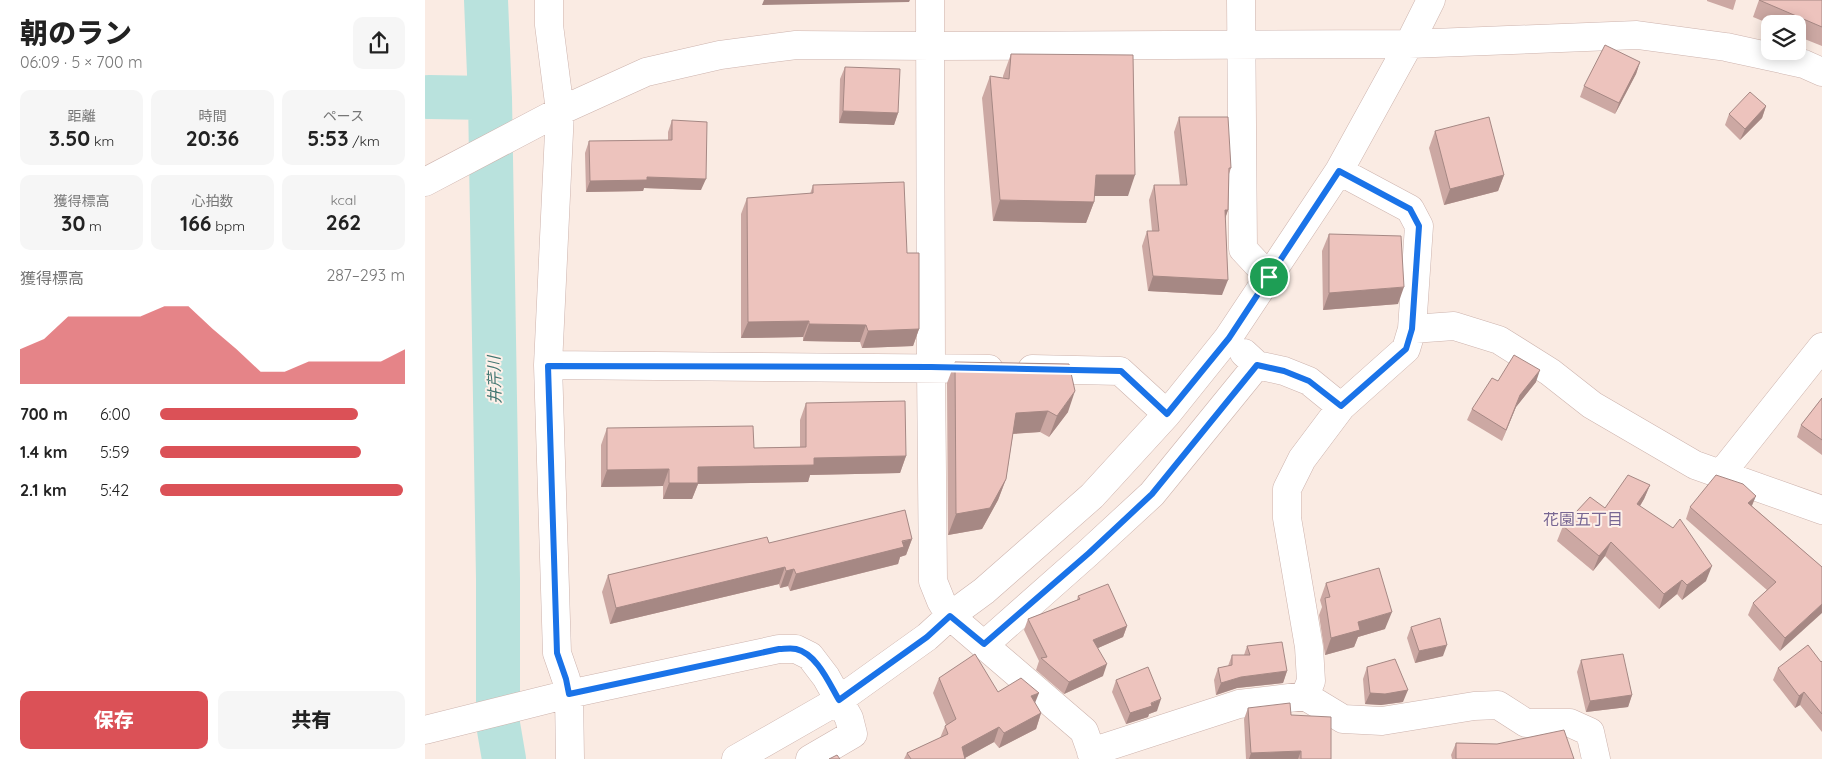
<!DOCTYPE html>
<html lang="ja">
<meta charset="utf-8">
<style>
:root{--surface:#fff;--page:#f6f6f6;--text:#222;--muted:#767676;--accent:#db5157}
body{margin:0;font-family:Quicksand,"Noto Sans JP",sans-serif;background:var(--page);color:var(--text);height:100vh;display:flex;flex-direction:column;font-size:19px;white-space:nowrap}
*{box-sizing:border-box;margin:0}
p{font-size:16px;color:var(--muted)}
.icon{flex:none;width:28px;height:28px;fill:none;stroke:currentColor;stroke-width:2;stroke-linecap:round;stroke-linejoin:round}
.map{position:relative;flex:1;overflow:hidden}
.panel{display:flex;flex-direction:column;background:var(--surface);width:425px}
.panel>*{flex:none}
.buttons{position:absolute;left:1336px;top:15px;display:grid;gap:10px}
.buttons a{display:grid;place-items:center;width:45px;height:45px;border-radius:10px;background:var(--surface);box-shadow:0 2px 12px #0003;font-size:25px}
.pin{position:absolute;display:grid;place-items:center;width:42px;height:42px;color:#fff;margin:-21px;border:2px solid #fff;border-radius:50%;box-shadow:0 1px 5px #0007}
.round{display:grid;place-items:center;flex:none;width:52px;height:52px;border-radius:10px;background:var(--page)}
.headline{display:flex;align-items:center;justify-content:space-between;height:85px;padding:0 20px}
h1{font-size:28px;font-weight:800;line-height:38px}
.figures{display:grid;grid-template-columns:repeat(3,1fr);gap:8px;height:85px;padding:5px 20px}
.figures div{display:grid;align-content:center;border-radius:10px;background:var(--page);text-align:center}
.figures b{font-size:21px;font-weight:800}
.figures small{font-size:14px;font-weight:400}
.figures p{font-size:14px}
.chart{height:140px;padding:10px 20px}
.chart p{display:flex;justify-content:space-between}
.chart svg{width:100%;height:90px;margin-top:5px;fill:var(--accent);opacity:.7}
.primary-button{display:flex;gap:10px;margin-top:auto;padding:10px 20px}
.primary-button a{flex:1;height:58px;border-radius:10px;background:var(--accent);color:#fff;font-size:20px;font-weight:800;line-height:58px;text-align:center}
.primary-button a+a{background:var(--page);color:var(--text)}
ul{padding:0 20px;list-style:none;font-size:16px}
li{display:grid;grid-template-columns:80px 60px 1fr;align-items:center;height:38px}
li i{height:12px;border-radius:6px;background:var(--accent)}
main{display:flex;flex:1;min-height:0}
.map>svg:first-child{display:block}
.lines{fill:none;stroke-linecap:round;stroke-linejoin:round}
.river{stroke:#b9e2dd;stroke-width:44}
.minor-casing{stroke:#cdb3ad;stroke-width:29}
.minor{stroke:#fff;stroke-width:28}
.wall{fill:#cca8a3}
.shaded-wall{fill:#a68884}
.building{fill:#edc3bd;stroke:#a68884}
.route-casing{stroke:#fff;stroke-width:10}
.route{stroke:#1a73e8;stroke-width:6}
.labels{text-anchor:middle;stroke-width:4;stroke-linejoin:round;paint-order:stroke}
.water-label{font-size:16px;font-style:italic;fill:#407570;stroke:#fdf0e9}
.neighbourhood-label{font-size:16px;fill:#786793;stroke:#fdf0e9}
</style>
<main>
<section class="panel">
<div class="headline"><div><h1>朝のラン</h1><p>06:09 · 5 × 700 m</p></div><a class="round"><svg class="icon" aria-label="share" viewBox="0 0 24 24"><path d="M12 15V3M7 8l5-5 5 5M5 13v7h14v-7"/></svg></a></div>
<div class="figures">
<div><p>距離</p><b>3.50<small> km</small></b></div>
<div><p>時間</p><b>20:36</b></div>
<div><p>ペース</p><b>5:53<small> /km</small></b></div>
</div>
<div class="figures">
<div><p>獲得標高</p><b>30<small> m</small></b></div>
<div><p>心拍数</p><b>166<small> bpm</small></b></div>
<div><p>kcal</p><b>262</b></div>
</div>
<div class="chart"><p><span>獲得標高</span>287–293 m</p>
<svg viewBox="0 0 160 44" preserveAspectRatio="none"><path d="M0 44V27L10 22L20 11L30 11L40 11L50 11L60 6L70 6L80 17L90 27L100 38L110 38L120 33L130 33L140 33L150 33L160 27V44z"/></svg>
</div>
<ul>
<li><b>700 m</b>6:00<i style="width:81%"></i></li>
<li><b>1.4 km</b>5:59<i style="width:82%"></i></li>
<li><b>2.1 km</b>5:42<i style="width:99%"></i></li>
</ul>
<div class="primary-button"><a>保存</a><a>共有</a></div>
</section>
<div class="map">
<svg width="1397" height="759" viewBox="0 0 1397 759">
<rect width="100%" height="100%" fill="#faebe3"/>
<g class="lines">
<!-- river -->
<path class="river" d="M61 0 65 98 73 579V724L79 759
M4 97 65 98"/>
<!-- minor casing -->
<g class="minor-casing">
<path id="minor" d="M124 0V25L135 111 123 365 132 653 141 679 144 694 145 759
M505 0 506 367 508 581 516 601 525 616 659 731 669 759
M816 0 818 249 844 277
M0 182 135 111 221 72 295 55 371 45 506 46 984 44 1212 35 1301 47 1379 64 1397 72
M987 329 1029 326 1074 340 1125 372 1167 405 1270 465 1397 510
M819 353 832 365 859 371 884 381 916 407
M123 365 564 369
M607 369 695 371 742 414
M1296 474 1397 347
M559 645 663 553 727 494 832 365
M880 696 886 681 884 647 862 518V489L877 459 916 407 981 349 987 329 994 226 985 209 914 171
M0 730 144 694 354 649H371L385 656 401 677 424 718 428 734 385 759
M666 752 814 704 880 696 918 719 957 721 1049 706 1073 705 1101 723H1145L1165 732 1171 759
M311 759 414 700 502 637 525 616 559 591 667 496 742 414 803 338 914 171 984 44 1006 0"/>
</g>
<!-- minor -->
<use href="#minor" class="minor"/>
</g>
<!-- wall -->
<path class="wall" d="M1282 0H1311L1308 10 1282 1Z
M1334 0H1397V46L1372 36V24H1345L1328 17Z
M586 54 703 196H669V202L661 223 568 221 557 98 565 76 578 78V76Z
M1215 62 1211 74 1190 114 1155 97 1159 86Z
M420 67 473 113 469 125 414 123 415 79Z
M1341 106 1337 118 1315 140 1300 125 1304 114Z
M754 117 806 168 804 174 803 210 800 218 797 295 723 291 717 246 722 231H727L724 200 729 185H755L749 132Z
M247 120 276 190 219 188 218 191 161 192 160 153 164 141 243 140V132Z
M1010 131 1079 175 1073 191 1019 205 1004 148Z
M388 185 482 253 494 329 488 346 437 348 435 342 378 341V337L316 338V214L322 198 385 194Z
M904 234 973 304 898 310 897 251Z
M530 362 643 412 624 437 615 432 588 434 581 479 573 500 557 529 523 535 522 383Z
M1073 381 1111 382 1091 407 1077 441 1042 420 1047 409Z
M1397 398V455L1372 437 1376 425Z
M381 403 481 456 475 473 385 475 383 482 273 484 267 499H238V486L176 487V445L182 428 329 448 375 447V420Z
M1225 485 1219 499 1215 506 1281 581 1257 600 1252 594 1234 609 1180 556 1168 571 1132 541 1138 526 1180 508Z
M1327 506 1397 567 1355 651 1323 615 1328 603 1342 590 1261 519 1265 507Z
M487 539 481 555 475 557 473 564 365 591 363 586 355 588 354 584 185 624 177 592 183 575 344 543Z
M901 583 960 629 933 637 929 647 900 655 894 615 897 607 895 600Z
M653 596 702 626 698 637 673 648 678 676 639 694 611 670 614 661 599 630 603 619 652 600Z
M986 627 1018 656 990 663 982 638Z
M822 646 862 671 858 683 812 688 791 695 789 680 793 668 803 666 807 655H819Z
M1156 660 1207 695 1203 707 1161 712 1152 672Z
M1397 661V732L1375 705 1370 708 1348 680 1353 668 1396 662Z
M942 667 978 702 956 705 940 704 938 679Z
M514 678 610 703 616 713 611 729 574 748 569 742 540 758 541 759H479L482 753 515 738 520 726 521 725 508 693Z
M691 680 732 711 724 714 723 717 701 724 687 692Z
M823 708 866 715 906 759H821L819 719Z
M1031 743 1149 759H1027L1026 755Z"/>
<!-- shaded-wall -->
<path class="shaded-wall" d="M339 0H485L484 2 337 5Z
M1215 62 1211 74 1190 114 1194 103Z
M1341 106 1337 118 1315 140 1320 129Z
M418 111 473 113 469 125 414 123Z
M671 175H710L703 196H663Z
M1079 175 1073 191 1019 205 1025 189Z
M222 177 281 179 276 190 219 188 218 191 161 192 165 181Z
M575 200 669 202 661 223 568 221Z
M800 210H803L798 225Z
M728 276 803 280 797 295 723 291Z
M979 287 973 304 898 310 904 293Z
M384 321 378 337 316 338 323 322Z
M384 324 441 325 435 342 378 341Z
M494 329 488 346 437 348 443 331Z
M1115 370 1111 382 1091 407 1077 441 1095 395Z
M650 391 643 412 624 437 632 416Z
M623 411 615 432 584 434 591 413Z
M481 456 475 473 385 475 383 482 273 484 267 499H238L244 483 273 467 389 458Z
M244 469 238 486 176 487 182 470Z
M581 479 573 500 557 529 523 535 531 514Z
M1225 485 1219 499 1207 519 1212 504Z
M1331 496 1326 508 1323 503Z
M487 539 481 555 475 557 473 564 365 591 371 574Z
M1186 542 1180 556 1168 571 1174 556Z
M1287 566 1281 581 1257 600 1262 585Z
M360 567 354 584 185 624 191 608Z
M369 569 363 586 355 588 361 571Z
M1257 580 1252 594 1234 609 1239 594Z
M1397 604V613L1355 651 1360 638Z
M967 612 960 629 933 637 929 647 900 655 906 638 933 622Z
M702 626 698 637 664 652 668 640Z
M1022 645 1018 656 990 663 994 651Z
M682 664 678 676 639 694 644 682Z
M862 671 858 683 812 688 791 695 796 683 816 677Z
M983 690 978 702 956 705 940 704 945 693Z
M1379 692 1375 705 1370 708 1374 696Z
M614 693 608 708 606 696Z
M1207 695 1203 707 1161 712 1165 701Z
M736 699 732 711 724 714 723 717 701 724 705 713Z
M616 713 611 729 574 748 579 733Z
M574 727 569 742 538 759 537 747Z
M876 751 873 759H824L826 753Z"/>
<!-- building -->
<path class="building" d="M1334 0H1397V27Z
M1180 45 1215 62 1194 103 1159 86Z
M586 54 708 55 710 175H671L669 202 575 200 565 76 584 79Z
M420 67 475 69 473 113 418 111Z
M1325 92 1341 106 1320 129 1304 114Z
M754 117H803L806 168H804L803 210H800L803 280 728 276 722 231H734L729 185H762Z
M1064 117 1079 175 1025 189 1010 131Z
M247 120 282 122 281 179 222 177V180L165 181 164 141 247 140Z
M479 182 482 253H494V329L443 331 441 325 384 324V321L323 322 322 198 388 193V185Z
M904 234 976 236 979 287 904 293Z
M1089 355 1115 370 1095 395 1081 430 1047 409 1067 378 1073 381Z
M530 362 644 364 650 391 632 416 623 411 591 413 581 479 565 508 531 514Z
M1397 398V440L1376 425Z
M480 401 481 456 389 458V465L273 467V483H244V469L182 470V428L328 426 329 448 381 447V403Z
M1203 475 1225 485 1212 504 1248 528 1255 519 1287 566 1262 585 1257 580 1239 594 1186 542 1174 556 1138 526 1165 497 1180 508Z
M1291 475 1318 484 1331 496 1323 503 1397 567V604L1360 638 1328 603 1351 582 1265 507Z
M480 510 487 539 477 541 479 547 371 574 369 569 361 571 360 567 191 608 183 575 342 537 344 543Z
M954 568 967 612 933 622 935 630 906 638 900 598 905 597 901 583Z
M683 584 702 626 668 640 682 664 644 682 616 658 622 657 603 619 655 599 653 596Z
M1015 618 1022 645 994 651 986 627Z
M857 642 862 671 816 677 796 683 793 668 807 665V655H825L822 646Z
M1383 645 1396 662 1397 661V714L1379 692 1374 696 1353 668Z
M550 654 573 692 596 678 614 693 606 696 616 713 579 733 574 727 537 747 540 759H486L482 753 523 734 520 726 531 719 514 678Z
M1198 654 1207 695 1165 701 1156 660Z
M970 659 983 690 960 694 945 693 942 667Z
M723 667 736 699 726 703 727 706 705 713 691 680Z
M865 703 866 715 906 717V759H876V751L826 753 823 708Z
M1139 730 1149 759H1031V743L1072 744Z
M412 755 415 759H404Z"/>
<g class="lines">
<!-- route casing -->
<g class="route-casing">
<path id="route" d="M914 171 985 209 994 226 987 329 981 349 916 406 884 381 859 371 832 365 727 494 664 553 559 644 525 616 502 637 414 700C404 683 392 654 371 649 366 648 359 649 354 649L144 694 141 679 132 653 123 366 506 367 696 371 742 414 804 338Z"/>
</g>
<!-- route -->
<use href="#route" class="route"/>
</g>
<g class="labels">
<!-- water labels -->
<g class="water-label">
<text transform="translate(69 380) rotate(-91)" y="6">井芹川</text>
</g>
<!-- neighbourhood labels -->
<g class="neighbourhood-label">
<text x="1158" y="525">花園五丁目</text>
</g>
</g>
</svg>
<div class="buttons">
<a><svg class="icon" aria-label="layers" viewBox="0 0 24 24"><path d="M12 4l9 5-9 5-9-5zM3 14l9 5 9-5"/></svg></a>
</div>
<div class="pin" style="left:844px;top:277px;background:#1e9e55"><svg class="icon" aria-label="arrive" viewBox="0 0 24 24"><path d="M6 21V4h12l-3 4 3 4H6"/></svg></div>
</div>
</main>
